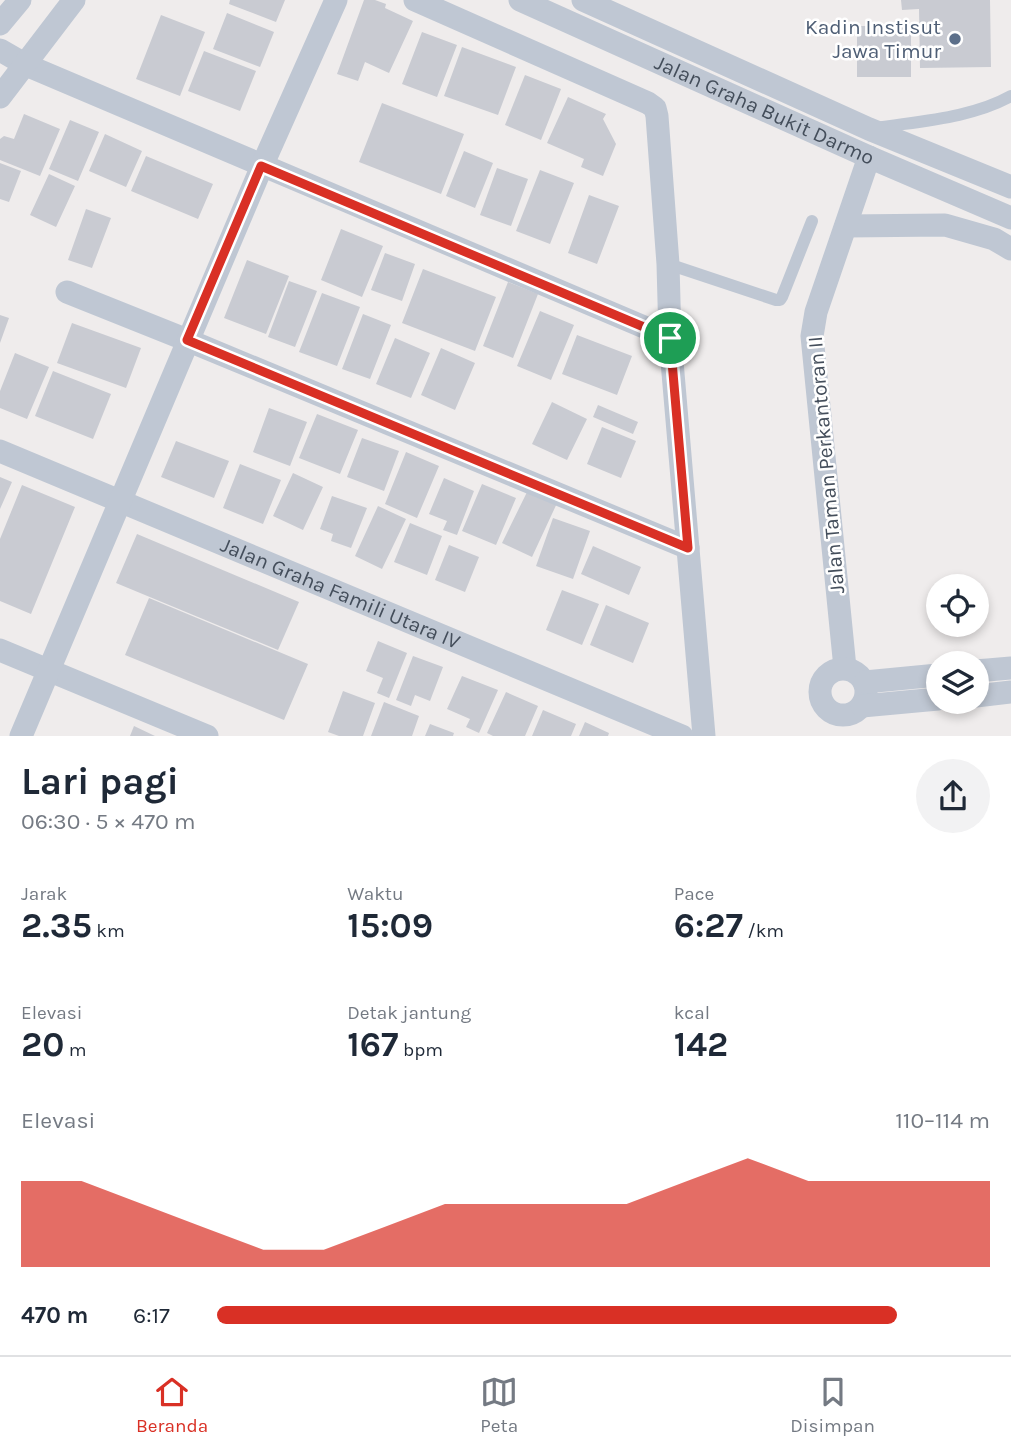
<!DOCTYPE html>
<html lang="id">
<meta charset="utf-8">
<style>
:root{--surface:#fff;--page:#f2f2f3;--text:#1f2937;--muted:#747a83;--line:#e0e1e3;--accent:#d93025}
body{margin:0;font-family:Karla,sans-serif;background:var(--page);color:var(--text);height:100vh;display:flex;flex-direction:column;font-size:26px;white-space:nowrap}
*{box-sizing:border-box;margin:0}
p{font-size:23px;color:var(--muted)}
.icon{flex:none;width:38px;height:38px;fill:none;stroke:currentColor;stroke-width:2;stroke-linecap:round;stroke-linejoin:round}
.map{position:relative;height:736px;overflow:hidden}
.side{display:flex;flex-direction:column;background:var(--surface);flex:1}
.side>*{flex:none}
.controls{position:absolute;left:926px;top:574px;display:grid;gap:14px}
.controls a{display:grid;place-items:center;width:63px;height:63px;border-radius:50%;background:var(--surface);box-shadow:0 4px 10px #0003;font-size:35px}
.pin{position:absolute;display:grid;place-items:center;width:60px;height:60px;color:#fff;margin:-30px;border:4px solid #fff;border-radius:50%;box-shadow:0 2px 7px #0007}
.round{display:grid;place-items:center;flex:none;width:74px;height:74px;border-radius:37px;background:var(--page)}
.head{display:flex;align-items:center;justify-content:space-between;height:119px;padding:0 21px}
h1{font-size:38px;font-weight:700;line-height:52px}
.figures{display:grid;grid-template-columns:repeat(3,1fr);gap:10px;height:119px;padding:7px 21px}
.figures div{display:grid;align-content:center}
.figures b{font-size:35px;font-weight:700}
.figures small{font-size:19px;font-weight:400}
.figures p{font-size:19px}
.chart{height:196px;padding:14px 21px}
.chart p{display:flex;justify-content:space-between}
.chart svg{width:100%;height:126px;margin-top:7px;fill:var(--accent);opacity:.7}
ul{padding:0 21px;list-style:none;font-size:23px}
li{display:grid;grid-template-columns:112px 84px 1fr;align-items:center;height:52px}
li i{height:18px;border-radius:9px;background:var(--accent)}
.tabs{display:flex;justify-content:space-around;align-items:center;height:98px;border-top:2px solid var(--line);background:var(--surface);font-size:19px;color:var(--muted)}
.tabs a{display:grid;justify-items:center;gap:4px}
.tabs .selected{color:var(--accent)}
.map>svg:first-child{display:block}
.building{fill:#c9cbd2}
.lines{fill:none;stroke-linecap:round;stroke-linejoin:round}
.lane{stroke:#bfc7d3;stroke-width:12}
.street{stroke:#bfc7d3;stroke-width:23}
.route-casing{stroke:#fff;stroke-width:14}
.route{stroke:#d93025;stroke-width:9}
.service-dot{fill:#5c6f8a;stroke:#fff;stroke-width:2.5}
.labels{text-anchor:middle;stroke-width:5;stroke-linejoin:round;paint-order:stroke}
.service-label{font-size:21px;fill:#4e5e75;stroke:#fff;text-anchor:end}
.street-label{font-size:21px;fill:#444e5b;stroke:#fff}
</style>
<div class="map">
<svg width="1011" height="736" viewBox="0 0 1011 736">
<rect width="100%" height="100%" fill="#efecec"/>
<!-- building -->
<path class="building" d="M230 0H285L276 22 229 4Z
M364 0H375L386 4 385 8 413 21 389 73 365 62 358 81 337 74Z
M901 0H990L991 67 920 68 919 9 902 10Z
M227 13 274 32 260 67 213 49Z
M161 15 205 32 180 96 136 79Z
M857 26H911V77H857Z
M422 32 457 45 437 97 402 84Z
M462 47 516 67 498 115 444 96Z
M204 51 256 71 240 111 188 91Z
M525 75 561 89 541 140 505 125Z
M568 97 606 114 603 119 616 144 603 176 581 167 584 159 547 143Z
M382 103 464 134 441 194 359 162Z
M24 114 60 129 40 176 0 160V139L4 136 14 139Z
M70 120 99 132 78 181 49 169Z
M105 134 142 151 126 187 89 171Z
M464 151 493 163 475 208 446 196Z
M146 156 213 184 198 219 131 191Z
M0 163 21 171 9 202 0 199Z
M497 168 528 179 511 226 480 215Z
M540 170 574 183 550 244 516 231Z
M49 174 75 186 56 227 30 215Z
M589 195 619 206 597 264 568 253Z
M86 209 111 218 92 268 68 260Z
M341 229 383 246 362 297 321 280Z
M385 253 415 264 402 301 371 290Z
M247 260 289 276 266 334 224 318Z
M423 269 496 297 475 351 402 323Z
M289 281 317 291 295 347 268 337Z
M508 282 538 294 513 358 483 346Z
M322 293 360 307 337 366 299 352Z
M540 311 574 325 551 380 517 366Z
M363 314 391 325 370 379 342 369Z
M0 315 9 318 0 343Z
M72 323 141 348 126 388 57 363Z
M577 335 632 356 617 395 562 374Z
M395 338 430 353 411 398 376 384Z
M441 348 475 363 455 410 421 395Z
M15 353 49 367 27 419 0 408V391Z
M53 371 111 394 93 439 35 416Z
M552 402 587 419 567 460 532 444Z
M598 405 638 422 633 434 593 417Z
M269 408 307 422 290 466 253 452Z
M317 414 358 430 340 474 299 458Z
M602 427 636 441 621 478 587 464Z
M362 438 399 451 384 491 347 477Z
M176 441 229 461 214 498 161 477Z
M406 452 439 466 417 518 385 504Z
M240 464 281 480 263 524 223 508Z
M293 473 323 487 303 530 273 516Z
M0 477 12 482 0 509Z
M444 478 474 491 457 535 443 530 447 521 429 514Z
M482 484 516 498 496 545 462 531Z
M22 485 75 507 31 614 0 601V539Z
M529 488 558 501 532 557 502 543Z
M332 496 367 508 351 548 331 541 333 534 320 529Z
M378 506 406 519 382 569 355 556Z
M553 518 590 531 573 579 536 566Z
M410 523 442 536 427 575 394 562Z
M137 534 299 602 278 650 116 583Z
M449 545 479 557 465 592 435 580Z
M593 546 641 567 629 595 581 574Z
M562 590 599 604 582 645 546 630Z
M149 598 308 664 284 720 125 655Z
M606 605 649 623 633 663 590 645Z
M378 641 407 653 389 698 377 693 383 678 366 671Z
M413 656 443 667 430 701 415 695 411 706 396 700Z
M462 676 498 690 479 733 466 727 470 719 447 709Z
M343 691 375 703 363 736H339L328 732Z
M506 692 538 706 525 736H493L487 733Z
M384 702 419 716 412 736H371Z
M543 710 576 724 571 736H532Z
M585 722 609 733 608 736H579Z
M430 724 454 733 453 736H425Z
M134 726 155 736H130Z"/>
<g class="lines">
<!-- lane -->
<path class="lane" d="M876 128C920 121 972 118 1011 96
M668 264 776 300H780L782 297 812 221"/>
<!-- street -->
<g class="street">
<path d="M415 0 648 103 655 108 657 116 668 264 670 338 704 736"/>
<path id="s1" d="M520 0 869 157 1011 218"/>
<path d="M583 0 869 129 1011 187"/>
<path d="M0 24 20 0"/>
<path d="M0 50 26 65 670 338"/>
<path d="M0 97 74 0"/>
<path d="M846 226 945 225 994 239 1011 249"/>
<path d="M67 292 187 340 688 548"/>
<path id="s2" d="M0 451 682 736"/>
<path d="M0 650 207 736"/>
<path d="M845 668 812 336 816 312 869 157"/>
<circle cx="843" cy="692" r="23"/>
<path d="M976 671 1011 668"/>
<path d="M865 682 938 675"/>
<path d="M976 696 1011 692"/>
<path d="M862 706 938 699"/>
<path d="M21 736 262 166 336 0"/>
</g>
</g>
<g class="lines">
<!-- route casing -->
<g class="route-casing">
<path id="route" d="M261 166 670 338 688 548 187 340Z"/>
</g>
<!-- route -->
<use href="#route" class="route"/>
</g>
<!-- markers -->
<circle class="service-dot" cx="955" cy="39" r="7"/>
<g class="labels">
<!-- service labels -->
<g class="service-label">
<text x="941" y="34">Kadin Instisut<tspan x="941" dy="24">Jawa Timur</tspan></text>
</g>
<!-- street labels -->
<g class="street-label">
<text dy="7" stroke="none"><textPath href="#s1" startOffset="268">Jalan Graha Bukit Darmo</textPath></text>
<text transform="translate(826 465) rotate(-95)" y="7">Jalan Taman Perkantoran II</text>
<text dy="7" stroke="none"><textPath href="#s2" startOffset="369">Jalan Graha Famili Utara IV</textPath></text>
</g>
</g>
</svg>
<div class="controls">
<a><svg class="icon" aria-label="locate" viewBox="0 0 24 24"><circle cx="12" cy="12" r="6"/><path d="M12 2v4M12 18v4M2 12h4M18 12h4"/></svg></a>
<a><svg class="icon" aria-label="layers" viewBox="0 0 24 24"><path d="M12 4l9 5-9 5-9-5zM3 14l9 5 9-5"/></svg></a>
</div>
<div class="pin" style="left:670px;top:338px;background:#1e9e55"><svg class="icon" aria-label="arrive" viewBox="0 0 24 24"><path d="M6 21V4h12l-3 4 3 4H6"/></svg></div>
</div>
<section class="side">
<div class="head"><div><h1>Lari pagi</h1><p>06:30 · 5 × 470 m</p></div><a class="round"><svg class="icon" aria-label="share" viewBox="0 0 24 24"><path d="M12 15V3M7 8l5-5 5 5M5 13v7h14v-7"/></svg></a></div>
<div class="figures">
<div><p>Jarak</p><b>2.35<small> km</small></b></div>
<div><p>Waktu</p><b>15:09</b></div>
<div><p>Pace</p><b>6:27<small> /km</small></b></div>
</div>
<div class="figures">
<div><p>Elevasi</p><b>20<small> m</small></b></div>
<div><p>Detak jantung</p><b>167<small> bpm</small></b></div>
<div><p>kcal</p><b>142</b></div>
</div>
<div class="chart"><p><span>Elevasi</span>110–114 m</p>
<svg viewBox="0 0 160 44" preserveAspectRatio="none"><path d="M0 44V14L10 14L20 22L30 30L40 38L50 38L60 30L70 22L80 22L90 22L100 22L110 14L120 6L130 14L140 14L150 14L160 14V44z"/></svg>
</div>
<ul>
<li><b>470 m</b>6:17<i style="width:88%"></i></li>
</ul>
</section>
<nav class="tabs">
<a class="selected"><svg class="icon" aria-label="home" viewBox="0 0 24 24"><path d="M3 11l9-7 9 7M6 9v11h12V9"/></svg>Beranda</a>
<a><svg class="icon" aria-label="map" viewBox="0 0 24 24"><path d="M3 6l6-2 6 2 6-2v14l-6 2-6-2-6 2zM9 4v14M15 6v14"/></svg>Peta</a>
<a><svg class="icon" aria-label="saved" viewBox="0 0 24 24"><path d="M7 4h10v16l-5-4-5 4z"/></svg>Disimpan</a>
</nav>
